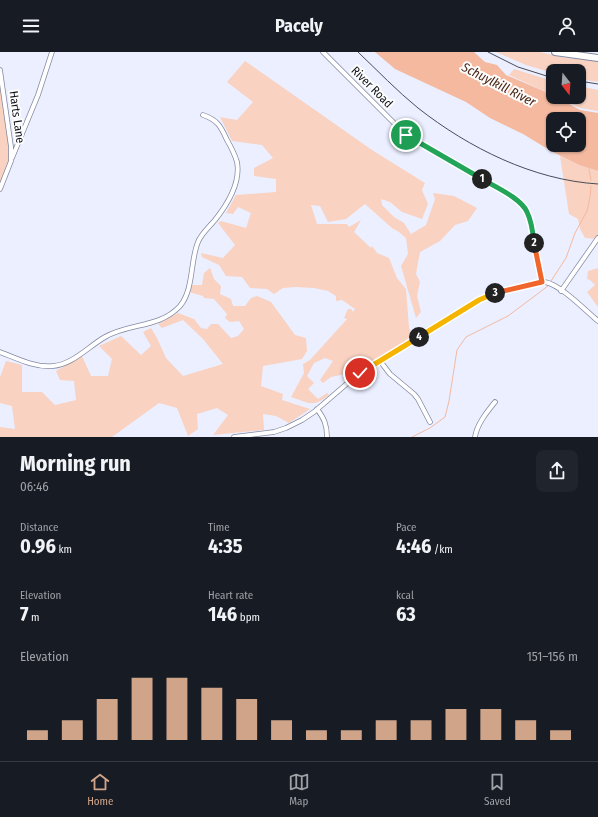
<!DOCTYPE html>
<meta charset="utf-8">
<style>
:root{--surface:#171b24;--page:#20242c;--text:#f1f3f6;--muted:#9ea1a6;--line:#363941;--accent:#cfa489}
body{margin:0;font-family:"Fira Sans Condensed",sans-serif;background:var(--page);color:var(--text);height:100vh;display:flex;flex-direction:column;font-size:15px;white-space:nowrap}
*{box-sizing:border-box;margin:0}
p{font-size:13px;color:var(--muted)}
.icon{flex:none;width:22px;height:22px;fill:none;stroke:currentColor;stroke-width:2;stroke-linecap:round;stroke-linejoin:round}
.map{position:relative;height:385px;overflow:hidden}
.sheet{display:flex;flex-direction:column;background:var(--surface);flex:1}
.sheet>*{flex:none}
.needle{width:26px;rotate:163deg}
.buttons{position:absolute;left:546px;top:12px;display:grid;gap:8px}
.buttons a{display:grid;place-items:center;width:40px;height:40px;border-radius:8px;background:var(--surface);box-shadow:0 1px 3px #0004;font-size:20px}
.pin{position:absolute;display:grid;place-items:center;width:34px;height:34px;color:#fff;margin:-17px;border:2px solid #fff;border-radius:50%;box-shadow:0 1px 4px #0007}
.km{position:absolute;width:20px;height:20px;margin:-10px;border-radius:50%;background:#222;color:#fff;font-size:11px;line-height:20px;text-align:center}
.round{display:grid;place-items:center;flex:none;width:42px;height:42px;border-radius:8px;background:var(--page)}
.head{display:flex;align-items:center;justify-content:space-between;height:68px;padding:0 20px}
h1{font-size:22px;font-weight:700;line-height:30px}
.stats{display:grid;grid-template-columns:repeat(3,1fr);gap:6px;height:68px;padding:4px 20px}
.stats div{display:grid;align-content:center}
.stats b{font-size:20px;font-weight:700}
.stats small{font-size:11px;font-weight:400}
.stats p{font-size:11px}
.chart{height:112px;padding:8px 20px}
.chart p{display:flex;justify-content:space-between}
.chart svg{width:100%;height:72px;margin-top:4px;stroke:var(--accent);stroke-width:6}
header{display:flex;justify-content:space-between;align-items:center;height:52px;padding:0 20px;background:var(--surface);font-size:18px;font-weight:700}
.menu{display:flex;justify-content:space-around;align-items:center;height:56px;border-top:1px solid var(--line);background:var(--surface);font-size:11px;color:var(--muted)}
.menu a{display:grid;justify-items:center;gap:2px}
.menu .active{color:var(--accent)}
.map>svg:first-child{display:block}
.green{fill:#f9d2c1}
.water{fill:#f4b99f;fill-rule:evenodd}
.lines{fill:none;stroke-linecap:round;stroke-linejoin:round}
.stream{stroke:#f4b99f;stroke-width:1}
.minor-casing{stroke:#8389a0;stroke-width:5.5}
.highway-casing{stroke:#8389a0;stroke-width:8}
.minor{stroke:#fff;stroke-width:4}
.highway{stroke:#fff;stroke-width:6}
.rail{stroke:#4a4c57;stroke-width:1}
.split-1-casing{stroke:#fff;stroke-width:8}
.split-2-casing{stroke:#fff;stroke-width:8}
.split-3-casing{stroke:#fff;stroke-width:8}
.split-4-casing{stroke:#fff;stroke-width:8}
.split-5-casing{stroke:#fff;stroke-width:8}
.split-1{stroke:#22a559;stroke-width:5}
.split-2{stroke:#22a559;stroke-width:5}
.split-3{stroke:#f0652b;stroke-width:5}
.split-4{stroke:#f5b400;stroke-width:5}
.split-5{stroke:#f5b400;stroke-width:5}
.labels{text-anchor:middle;stroke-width:4;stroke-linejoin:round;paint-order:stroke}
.street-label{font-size:12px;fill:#10121b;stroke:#fdfdfd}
.water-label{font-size:13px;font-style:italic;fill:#4b2614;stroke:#fdfdfd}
</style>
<header><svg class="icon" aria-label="menu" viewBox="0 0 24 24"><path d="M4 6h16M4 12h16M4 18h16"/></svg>Pacely<svg class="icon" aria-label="person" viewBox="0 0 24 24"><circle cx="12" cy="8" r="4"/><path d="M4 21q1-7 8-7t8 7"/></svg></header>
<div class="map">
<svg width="598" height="385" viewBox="0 0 598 385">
<rect width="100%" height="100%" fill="#ebefff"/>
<!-- green -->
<path class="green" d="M496 0H540L565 6 598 9V30L579 27V19H553V21L526 13Z
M245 9 372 98 425 131 422 138 428 152 422 167 402 160 390 150 381 147 382 153 394 165 404 171 411 182 426 173 435 147 433 141 454 144 477 156 468 169 455 173 440 189 420 200 416 222 420 230 417 244 421 260 416 266 401 214 408 202 406 186 399 180 392 176 365 152 346 167 328 170 320 154 311 153 317 172H347L349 175 361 168 354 180 371 196 372 194 377 201 389 206 397 226 406 237 409 276 415 288 355 321 354 320 331 325 323 331 320 328 333 309 325 306 314 311 307 324 314 331 308 337 318 347 327 341 329 343C313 356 309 351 291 345L304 321 303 312 310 308 347 267 344 266 348 257H351L353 260 355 257 342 248 336 249V244L328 239 314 236 296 235 283 236 274 242 267 237 250 236 242 225 226 224 219 213 202 205 201 201 223 206 235 193 218 171 221 169 246 176 251 161 238 155 233 162 226 161 236 143 276 140V127L254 124V116L273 106 262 93 232 89 220 65 237 68 253 50 227 30Z
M514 17 553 29V43L509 23Z
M0 33 8 85 9 109 0 132Z
M579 34 598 38V59L580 56 558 45H579Z
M560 104 579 113 598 119V187L585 186 580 177 578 167 569 162Z
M210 216 214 227 221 234 220 242 231 247 233 254H245L251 246 257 244 271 250 295 283 306 286 307 299 302 307 263 314 261 334 283 342 282 348 310 357 289 371 276 364 263 362 264 378 213 383 228 363 217 356 197 362 198 377 188 384 177 356 159 351 112 385H0V375L15 377 12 354 0 351V325L6 309 22 313V340H42L55 353 76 348 74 329 60 328 56 319 82 304 91 324H108L112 307 99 294 121 284 141 303 151 294 143 280 151 276 157 286 166 306 183 324 223 312 203 287 183 268 162 276 158 272 178 261 194 267 201 276 207 277 211 272H218L231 286 238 284 244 277 239 269 230 270 225 266 227 262 214 247 204 246 203 244 189 240 190 233H202L204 221Z
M598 216V255L587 240 595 233 590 228 587 227 588 219Z"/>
<!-- water -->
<path class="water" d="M375 0H474L485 10 497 13 506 23 553 43V45H557L580 58 598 61V119L579 113 551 99 523 82 490 66 466 50 395 17ZM553 67H579V93H553Z"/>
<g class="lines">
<!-- stream -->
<path class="stream" d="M589 117 591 128
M551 229 566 206 575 181 587 159 590 145 591 134
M412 385 430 376 445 365 449 349 457 298 466 285 508 264 548 234"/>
<!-- minor casing -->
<g class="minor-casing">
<path id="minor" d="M323 0 406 83 509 143 524 154 527 159 530 168 542 230
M0 18 11 95V109L0 137
M12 106 38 43 52 0
M561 239 598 186
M0 300C16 306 35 316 53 314 72 313 89 294 105 285 129 271 160 276 180 254 194 237 190 209 198 190 201 182 209 175 215 168 227 153 241 131 237 110 235 103 231 95 227 88 221 75 218 68 203 63
M380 309 390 322 414 342 418 347 430 370
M317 357C324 366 327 373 327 385
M234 385 274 380 286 376 302 368 314 360 357 323 479 248C490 242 502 239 514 236 524 234 536 229 545 230 561 233 585 258 598 269
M475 385C477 372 487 360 495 350"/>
</g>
<!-- highway casing -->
<g class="highway-casing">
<path id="highway" d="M555 0 598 6"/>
</g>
<!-- minor -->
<use href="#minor" class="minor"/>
<!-- highway -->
<use href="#highway" class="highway"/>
<!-- rail -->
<path class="rail" d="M358 0C378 19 397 39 418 56 469 96 533 128 598 132
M488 0 518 15 553 26
M579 29 598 32"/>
</g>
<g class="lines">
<!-- split-1 casing -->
<g class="split-1-casing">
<path id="split-1" d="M406 83 482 127"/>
</g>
<!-- split-2 casing -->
<g class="split-2-casing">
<path id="split-2" d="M482 127C495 135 521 146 527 160 532 170 533 181 534 191"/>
</g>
<!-- split-3 casing -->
<g class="split-3-casing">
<path id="split-3" d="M495 241 542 230 534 191"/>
</g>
<!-- split-4 casing -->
<g class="split-4-casing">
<path id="split-4" d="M419 285 479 248 495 241"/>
</g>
<!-- split-5 casing -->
<g class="split-5-casing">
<path id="split-5" d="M360 321 419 285"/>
</g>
<!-- split-1 -->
<use href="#split-1" class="split-1"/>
<!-- split-2 -->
<use href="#split-2" class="split-2"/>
<!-- split-3 -->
<use href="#split-3" class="split-3"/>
<!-- split-4 -->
<use href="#split-4" class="split-4"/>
<!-- split-5 -->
<use href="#split-5" class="split-5"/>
</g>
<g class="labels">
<!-- street labels -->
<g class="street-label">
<text transform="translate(372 35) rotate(45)" y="4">River Road</text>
<text transform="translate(17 65) rotate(82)" y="4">Harts Lane</text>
</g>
<!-- water labels -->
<g class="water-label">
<text transform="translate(499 32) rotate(27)" y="5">Schuylkill River</text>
</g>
</g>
</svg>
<div class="buttons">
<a><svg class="needle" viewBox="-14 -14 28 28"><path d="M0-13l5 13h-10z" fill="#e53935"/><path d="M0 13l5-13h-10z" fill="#9ea1a6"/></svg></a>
<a><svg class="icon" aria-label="locate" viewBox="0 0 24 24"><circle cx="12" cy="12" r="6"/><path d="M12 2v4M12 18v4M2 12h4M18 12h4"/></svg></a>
</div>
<div class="pin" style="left:406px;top:83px;background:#1e9e55"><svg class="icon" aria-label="arrive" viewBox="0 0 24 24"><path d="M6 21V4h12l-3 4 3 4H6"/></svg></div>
<div class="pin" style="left:360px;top:321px;background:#d93025"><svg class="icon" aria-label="check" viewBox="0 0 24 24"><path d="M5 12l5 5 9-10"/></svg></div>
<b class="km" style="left:482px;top:127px">1</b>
<b class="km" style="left:534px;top:191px">2</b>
<b class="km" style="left:495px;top:241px">3</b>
<b class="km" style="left:419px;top:285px">4</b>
</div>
<section class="sheet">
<div class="head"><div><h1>Morning run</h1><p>06:46</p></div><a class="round"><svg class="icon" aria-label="share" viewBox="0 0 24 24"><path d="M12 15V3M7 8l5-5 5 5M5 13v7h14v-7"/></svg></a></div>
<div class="stats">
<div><p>Distance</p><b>0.96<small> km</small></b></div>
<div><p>Time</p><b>4:35</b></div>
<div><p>Pace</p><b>4:46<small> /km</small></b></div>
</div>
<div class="stats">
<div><p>Elevation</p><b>7<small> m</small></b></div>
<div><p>Heart rate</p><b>146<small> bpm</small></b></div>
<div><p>kcal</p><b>63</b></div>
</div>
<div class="chart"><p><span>Elevation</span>151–156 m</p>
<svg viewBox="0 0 160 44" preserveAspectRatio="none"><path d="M5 44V38M15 44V32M25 44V19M35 44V6M45 44V6M55 44V12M65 44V19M75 44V32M85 44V38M95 44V38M105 44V32M115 44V32M125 44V25M135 44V25M145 44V32M155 44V38"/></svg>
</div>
</section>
<nav class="menu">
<a class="active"><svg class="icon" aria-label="home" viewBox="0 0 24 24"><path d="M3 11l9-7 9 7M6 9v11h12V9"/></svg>Home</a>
<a><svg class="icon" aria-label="map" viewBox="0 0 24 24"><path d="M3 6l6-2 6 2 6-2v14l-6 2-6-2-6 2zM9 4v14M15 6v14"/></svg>Map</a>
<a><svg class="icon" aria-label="saved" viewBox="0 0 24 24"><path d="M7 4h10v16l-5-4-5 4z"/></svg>Saved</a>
</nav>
